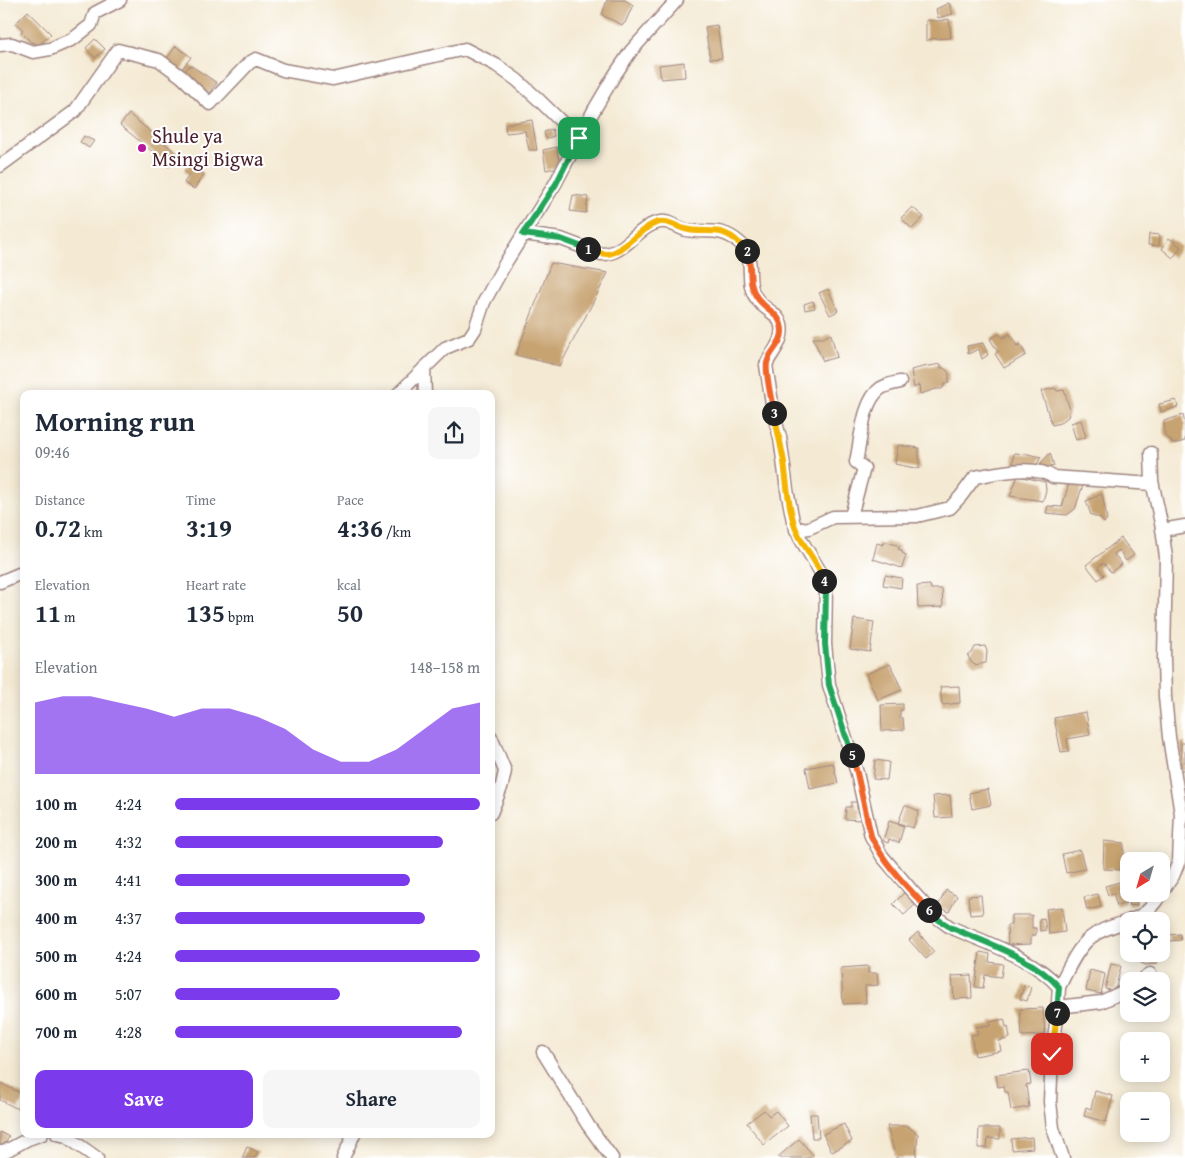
<!DOCTYPE html>
<meta charset="utf-8">
<style>
:root{--surface:#fff;--page:#f6f6f7;--text:#1f2937;--muted:#747a83;--accent:#7c3aed}
body{margin:0;font-family:"Gentium Book Plus",serif;background:var(--page);color:var(--text);height:100vh;display:flex;flex-direction:column;font-size:19px;white-space:nowrap}
*{box-sizing:border-box;margin:0}
p{font-size:16px;color:var(--muted)}
.icon{flex:none;width:28px;height:28px;fill:none;stroke:currentColor;stroke-width:2;stroke-linecap:round;stroke-linejoin:round}
.map{position:relative;flex:1;overflow:hidden}
.panel{position:absolute;left:20px;top:390px;width:475px;height:748px;display:flex;flex-direction:column;background:var(--surface);border-radius:10px;box-shadow:0 2px 12px #0003}
.panel>*{flex:none}
.needle{width:32px;rotate:217deg}
.tools{position:absolute;left:1120px;top:852px;display:grid;gap:10px}
.tools a{display:grid;place-items:center;width:50px;height:50px;border-radius:10px;background:var(--surface);box-shadow:0 2px 12px #0003;font-size:25px}
.pin{position:absolute;display:grid;place-items:center;width:42px;height:42px;color:#fff;margin:-21px;border-radius:10px;box-shadow:0 2px 8px #0006}
.km{position:absolute;width:25px;height:25px;margin:-12px;border-radius:50%;background:#222;color:#fff;font-size:14px;line-height:25px;text-align:center}
.round{display:grid;place-items:center;flex:none;width:52px;height:52px;border-radius:10px;background:var(--page)}
.headline{display:flex;align-items:center;justify-content:space-between;height:85px;padding:0 15px}
h1{font-size:28px;font-weight:700;line-height:38px}
.stats{display:grid;grid-template-columns:repeat(3,1fr);gap:8px;height:85px;padding:5px 15px}
.stats div{display:grid;align-content:center}
.stats b{font-size:25px;font-weight:700}
.stats small{font-size:14px;font-weight:400}
.stats p{font-size:14px}
.chart{height:140px;padding:10px 15px}
.chart p{display:flex;justify-content:space-between}
.chart svg{width:100%;height:90px;margin-top:5px;fill:var(--accent);opacity:.7}
.cta{display:flex;gap:10px;margin-top:auto;padding:10px 15px}
.cta a{flex:1;height:58px;border-radius:10px;background:var(--accent);color:#fff;font-size:20px;font-weight:700;line-height:58px;text-align:center}
.cta a+a{background:var(--page);color:var(--text)}
ul{padding:0 15px;list-style:none;font-size:16px}
li{display:grid;grid-template-columns:80px 60px 1fr;align-items:center;height:38px}
li i{height:12px;border-radius:6px;background:var(--accent)}
.map>svg:first-child{display:block}
.building{fill:#c7a371}
.lines{fill:none;stroke-linecap:round;stroke-linejoin:round}
.minor-casing{stroke:#9f8480;stroke-width:15}
.minor{stroke:#fff;stroke-width:12}
.split-1-casing{stroke:#fff;stroke-width:10}
.split-2-casing{stroke:#fff;stroke-width:10}
.split-3-casing{stroke:#fff;stroke-width:10}
.split-4-casing{stroke:#fff;stroke-width:10}
.split-5-casing{stroke:#fff;stroke-width:10}
.split-6-casing{stroke:#fff;stroke-width:10}
.split-7-casing{stroke:#fff;stroke-width:10}
.split-8-casing{stroke:#fff;stroke-width:10}
.split-1{stroke:#22a559;stroke-width:6}
.split-2{stroke:#f5b400;stroke-width:6}
.split-3{stroke:#f0652b;stroke-width:6}
.split-4{stroke:#f5b400;stroke-width:6}
.split-5{stroke:#22a559;stroke-width:6}
.split-6{stroke:#f0652b;stroke-width:6}
.split-7{stroke:#22a559;stroke-width:6}
.split-8{stroke:#f5b400;stroke-width:6}
.poi-dot{fill:#b5179e;stroke:#fff;stroke-width:2}
.labels{text-anchor:middle;stroke-width:4;stroke-linejoin:round;paint-order:stroke}
.poi-label{font-size:20px;fill:#4a1f2b;stroke:#fff;text-anchor:start}
</style>
<div class="map">
<svg width="1185" height="1158" viewBox="0 0 1185 1158">
<rect width="100%" height="100%" fill="#fff"/>
<filter id="ink" filterUnits="userSpaceOnUse"><feTurbulence type="fractalNoise" baseFrequency=".02" numOctaves="2"/><feDisplacementMap in="SourceGraphic" scale="10" xChannelSelector="R" yChannelSelector="G"/><feConvolveMatrix kernelMatrix="1 2 1 2 8 2 1 2 1" color-interpolation-filters="sRGB"/></filter>
<filter id="wash" filterUnits="userSpaceOnUse"><feTurbulence type="fractalNoise" baseFrequency=".0096" numOctaves="4" result="noise"/><feDisplacementMap in="SourceGraphic" scale="20" xChannelSelector="R" yChannelSelector="G"/><feGaussianBlur stdDeviation="1.12" result="paint"/><feColorMatrix in="noise" values="0 0 0 0 0 0 0 0 0 0 0 0 0 0 0 0 0 1.4 0 .05"/><feComposite in="paint" operator="in"/></filter>
<g filter="url(#wash)">
<rect width="100%" height="100%" fill="#f4ead4"/>
<g id="blocks">
<!-- building -->
<path class="building" d="M607 0H625L633 5 625 23 622 25 602 15Z
M949 3 953 14 938 18 936 9Z
M28 11 51 34 38 46 34 42 32 43 21 32 23 30 16 23Z
M949 19 951 38 931 39 926 41V20L938 21Z
M717 25 722 58 710 59 705 27Z
M95 39 105 49 95 58 86 48Z
M176 46 191 57 180 72 165 61Z
M684 62 685 77 661 79 659 65Z
M190 65 217 83 208 94 182 75Z
M129 114 179 155 169 167 157 157 158 156 120 125Z
M532 120 537 150H529L525 131 506 133 505 124Z
M552 129 554 136 546 139 544 132Z
M84 136 94 141 89 148 80 142Z
M557 147 560 167 546 170 543 150Z
M189 164 204 174 194 189 184 183 189 175 184 171Z
M573 195 588 197 586 213 570 211Z
M912 207 924 217 912 229 901 218Z
M1149 234 1160 235 1159 246 1148 245Z
M1169 238 1181 247 1173 258 1162 249Z
M551 263 608 273 560 366 516 355Z
M828 289 838 311 830 315 819 293Z
M813 301 815 308 805 310 804 304Z
M831 334 837 357 823 361 813 338H823Z
M999 334 1002 338 1010 334 1017 346 1020 344 1026 355 1004 368 995 354 998 352 990 339Z
M983 343 988 355 982 359 979 349 968 354 967 346Z
M941 364V368H944L949 373V382L945 384 942 389H936L920 394 919 385 914 388 911 370 923 367Z
M1055 388 1057 391 1064 390 1070 410 1068 417 1060 423 1052 425 1041 391Z
M1176 400 1178 407 1161 412 1159 404Z
M1183 415 1185 424V441L1173 444 1171 440 1165 436 1164 421Z
M1081 420 1086 437 1076 440 1071 423Z
M898 445 919 448V465L920 469 895 464Z
M1014 453 1028 454 1041 457 1037 464 1032 468 1013 463Z
M1050 453 1054 466 1041 468 1040 464Z
M1018 476 1045 482 1046 490 1043 501 1010 496Z
M1069 483 1083 485 1075 509 1067 515 1046 513 1048 506 1062 507Z
M1102 494 1107 519 1104 523 1099 517H1095L1091 515 1086 501Z
M1121 538 1134 555 1126 561 1119 550 1114 554 1122 564 1111 572 1103 563 1098 567 1104 575 1098 580 1086 565Z
M884 541 900 546 898 549 902 550V553L906 555 902 568 873 559 877 543 883 545Z
M885 575 902 578 901 588 883 585Z
M930 585 931 589H942L943 607 918 608 917 586Z
M854 619 874 622 870 652 850 649Z
M985 646 987 651 986 663 975 665 971 662 968 656 972 653 975 647Z
M890 664 902 690 878 700 866 674Z
M959 686 960 703 942 705 940 687Z
M903 704V710H900V718H903L904 730 882 731 881 705Z
M1086 712 1090 735 1067 739 1069 751 1061 752 1054 718Z
M1181 743H1185V770H1181Z
M875 760 889 762 887 780 873 779Z
M833 763 838 783 810 789 806 768Z
M988 789 991 805 972 809 969 793Z
M950 795 952 817 935 818 933 796Z
M851 802H857V809H861L860 820 845 819 846 807H851Z
M905 805 919 811 913 828 898 823Z
M889 821 904 826 899 843 889 839 888 843 883 841Z
M1104 841 1124 843V870L1103 869Z
M1080 850 1085 869 1066 873 1062 854Z
M1120 882 1126 903 1117 906 1113 893 1108 895 1105 886Z
M946 890 957 896 949 912 938 906Z
M905 892 916 904 904 915 893 904Z
M1098 894 1101 907 1087 910 1084 897Z
M981 895 983 914 970 915 968 896Z
M1136 897 1137 905 1129 906 1127 898Z
M1062 907 1065 932 1049 934 1046 909Z
M1011 915H1032V928H1036V935L1031 936V944L1008 945 1007 925H1011Z
M1044 918 1046 930 1040 931 1039 919Z
M918 932 934 952 926 959 909 940Z
M1180 934 1181 940 1169 941 1168 935Z
M980 952 990 954 989 962 1003 964 1001 977 985 975 983 988 975 987Z
M1129 954H1159L1157 964 1145 965 1129 956Z
M1111 964 1121 966 1115 991 1105 989Z
M868 966V973H877L878 985 865 986 866 1003 843 1004 841 968Z
M1090 970 1105 974 1101 994 1086 991Z
M971 975 972 998 954 999 952 976Z
M1024 985 1031 987 1027 1001 1020 999Z
M1043 1008 1045 1035 1022 1036 1020 1009Z
M1004 1019 1006 1027 1008 1026 1010 1038 999 1041 1001 1051 975 1056 971 1035 978 1034 976 1027 991 1025 990 1022Z
M1029 1071 1031 1084 1026 1085 1029 1107 1011 1110 1008 1092H1005L1004 1086 998 1087 996 1075Z
M1 1083 24 1095V1098L18 1109 0 1100V1085Z
M1095 1091 1113 1096 1106 1122 1084 1116 1086 1107 1091 1109Z
M764 1110 769 1116 776 1111 788 1126 764 1145 747 1123Z
M810 1114H817L819 1138H812Z
M844 1124 852 1141 832 1152 823 1134Z
M887 1126H907L918 1134 916 1158H896Z
M979 1128H1000V1139L988 1138 987 1148H978Z
M0 1132 9 1137 3 1147 0 1146Z
M1032 1137 1033 1148 1012 1150 1011 1139Z
M799 1139 813 1155 810 1158H779V1156Z
M247 1147 258 1152 255 1158H242Z"/>
</g>
</g>
<g filter="url(#ink)">
<use href="#blocks" fill-opacity="0" stroke="#9f8480" stroke-width="1"/>
<g class="lines">
<!-- minor casing -->
<g class="minor-casing">
<path id="minor" d="M0 45 12 44 33 52 50 49 73 39 91 25 95 13 120 0
M0 166 75 111 118 50 159 60 182 77 210 104 249 63 256 59 283 70 333 79 465 49 496 65 517 80 539 100 579 139
M523 234 561 239 601 254C623 255 635 231 653 224 668 218 673 226 686 230 707 234 721 226 740 243 744 247 747 250 748 255 751 265 749 276 751 286 752 293 757 300 762 305 773 314 784 318 781 335 780 346 770 355 766 365L774 416 780 437 787 490 793 521 800 538 821 573 826 586 825 644 829 685 857 773 871 836 882 856 912 891 934 915 950 927C984 942 1034 958 1059 987L1057 1018 1052 1054 1050 1102 1053 1128 1063 1158
M424 368 425 394
M398 394 445 348 469 338 475 329 484 302 506 262 555 184 594 110 614 76 631 51 677 0
M1151 453 1152 481 1162 528 1166 557 1164 658 1165 697 1169 737 1181 814 1179 861 1173 876 1161 893
M851 516 864 468 856 462C861 441 862 401 881 388 887 385 894 383 900 382
M796 530 809 528 833 517 917 516 950 508 961 496 975 477C995 473 1035 464 1053 477L1152 484
M1162 530 1185 526
M0 582 24 572
M491 737 505 771 502 785 491 813
M1141 981 1150 974
M1059 987C1066 973 1077 948 1090 938 1107 924 1127 925 1143 914 1151 909 1156 901 1161 894
M1058 1007 1101 1002 1129 989
M543 1052 588 1125 612 1158
M57 1134 66 1136 97 1158
M0 1152H4L28 1139 42 1134
M343 1158 354 1134"/>
</g>
<!-- minor -->
<use href="#minor" class="minor"/>
</g>
</g>
<g class="lines" filter="url(#ink)">
<!-- split-1 casing -->
<g class="split-1-casing">
<path id="split-1" d="M579 138 556 184 523 234 561 239 588 249"/>
</g>
<!-- split-2 casing -->
<g class="split-2-casing">
<path id="split-2" d="M588 249C594 251 601 254 607 254 623 253 641 226 659 222 669 220 676 227 685 229 706 235 720 224 739 243 743 246 745 248 747 251"/>
</g>
<!-- split-3 casing -->
<g class="split-3-casing">
<path id="split-3" d="M747 251C753 266 747 282 756 296 765 311 782 312 782 332 782 344 769 352 767 363 765 372 772 403 774 413"/>
</g>
<!-- split-4 casing -->
<g class="split-4-casing">
<path id="split-4" d="M774 413C777 429 781 445 784 462 787 484 788 506 795 527 802 546 818 562 824 581"/>
</g>
<!-- split-5 casing -->
<g class="split-5-casing">
<path id="split-5" d="M824 581 826 586 825 644 829 685 852 755"/>
</g>
<!-- split-6 casing -->
<g class="split-6-casing">
<path id="split-6" d="M852 755 857 773 871 836C884 864 908 888 929 910"/>
</g>
<!-- split-7 casing -->
<g class="split-7-casing">
<path id="split-7" d="M929 910 939 920 950 927C985 943 1033 957 1059 987L1057 1013"/>
</g>
<!-- split-8 casing -->
<g class="split-8-casing">
<path id="split-8" d="M1052 1054 1057 1013"/>
</g>
<!-- split-1 -->
<use href="#split-1" class="split-1"/>
<!-- split-2 -->
<use href="#split-2" class="split-2"/>
<!-- split-3 -->
<use href="#split-3" class="split-3"/>
<!-- split-4 -->
<use href="#split-4" class="split-4"/>
<!-- split-5 -->
<use href="#split-5" class="split-5"/>
<!-- split-6 -->
<use href="#split-6" class="split-6"/>
<!-- split-7 -->
<use href="#split-7" class="split-7"/>
<!-- split-8 -->
<use href="#split-8" class="split-8"/>
</g>
<!-- markers -->
<circle class="poi-dot" cx="142" cy="148" r="5"/>
<g class="labels">
<!-- poi labels -->
<g class="poi-label">
<text x="152" y="143">Shule ya<tspan x="152" dy="23">Msingi Bigwa</tspan></text>
</g>
</g>
</svg>
<div class="tools">
<a><svg class="needle" viewBox="-14 -14 28 28"><path d="M0-13l5 13h-10z" fill="#e53935"/><path d="M0 13l5-13h-10z" fill="#747a83"/></svg></a>
<a><svg class="icon" aria-label="locate" viewBox="0 0 24 24"><circle cx="12" cy="12" r="6"/><path d="M12 2v4M12 18v4M2 12h4M18 12h4"/></svg></a>
<a><svg class="icon" aria-label="layers" viewBox="0 0 24 24"><path d="M12 4l9 5-9 5-9-5zM3 14l9 5 9-5"/></svg></a>
<a>+</a>
<a>−</a>
</div>
<div class="pin" style="left:579px;top:138px;background:#1e9e55"><svg class="icon" aria-label="arrive" viewBox="0 0 24 24"><path d="M6 21V4h12l-3 4 3 4H6"/></svg></div>
<div class="pin" style="left:1052px;top:1054px;background:#d93025"><svg class="icon" aria-label="check" viewBox="0 0 24 24"><path d="M5 12l5 5 9-10"/></svg></div>
<b class="km" style="left:588px;top:249px">1</b>
<b class="km" style="left:747px;top:251px">2</b>
<b class="km" style="left:774px;top:413px">3</b>
<b class="km" style="left:824px;top:581px">4</b>
<b class="km" style="left:852px;top:755px">5</b>
<b class="km" style="left:929px;top:910px">6</b>
<b class="km" style="left:1057px;top:1013px">7</b>
<section class="panel">
<div class="headline"><div><h1>Morning run</h1><p>09:46</p></div><a class="round"><svg class="icon" aria-label="share" viewBox="0 0 24 24"><path d="M12 15V3M7 8l5-5 5 5M5 13v7h14v-7"/></svg></a></div>
<div class="stats">
<div><p>Distance</p><b>0.72<small> km</small></b></div>
<div><p>Time</p><b>3:19</b></div>
<div><p>Pace</p><b>4:36<small> /km</small></b></div>
</div>
<div class="stats">
<div><p>Elevation</p><b>11<small> m</small></b></div>
<div><p>Heart rate</p><b>135<small> bpm</small></b></div>
<div><p>kcal</p><b>50</b></div>
</div>
<div class="chart"><p><span>Elevation</span>148–158 m</p>
<svg viewBox="0 0 160 44" preserveAspectRatio="none"><path d="M0 44V9L10 6L20 6L30 9L40 12L50 16L60 12L70 12L80 16L90 22L100 32L110 38L120 38L130 32L140 22L150 12L160 9V44z"/></svg>
</div>
<ul>
<li><b>100 m</b>4:24<i style="width:100%"></i></li>
<li><b>200 m</b>4:32<i style="width:88%"></i></li>
<li><b>300 m</b>4:41<i style="width:77%"></i></li>
<li><b>400 m</b>4:37<i style="width:82%"></i></li>
<li><b>500 m</b>4:24<i style="width:100%"></i></li>
<li><b>600 m</b>5:07<i style="width:54%"></i></li>
<li><b>700 m</b>4:28<i style="width:94%"></i></li>
</ul>
<div class="cta"><a>Save</a><a>Share</a></div>
</section>
</div>
